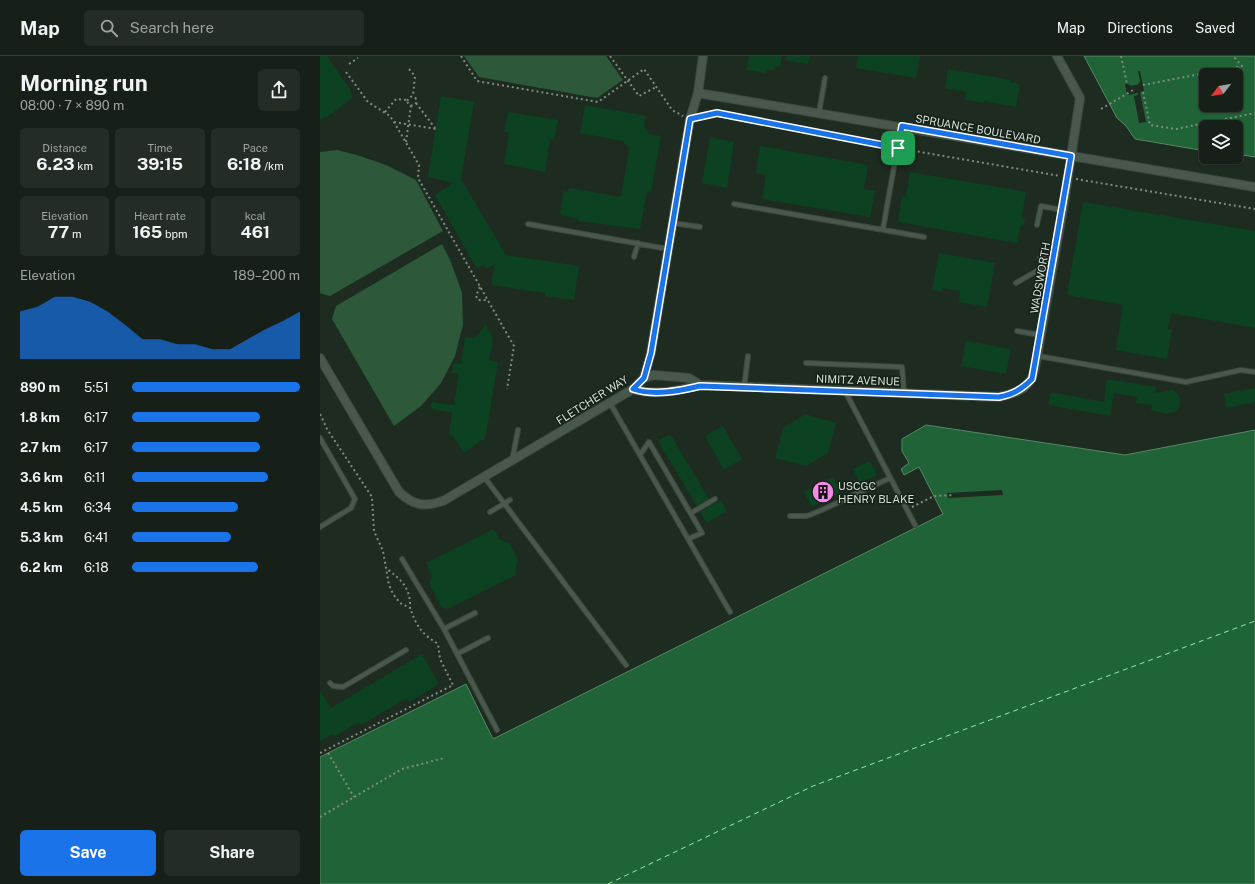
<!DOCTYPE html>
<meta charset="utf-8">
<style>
:root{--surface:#162019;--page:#232d26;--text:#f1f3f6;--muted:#9ea3a2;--line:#353e38;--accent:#1a73e8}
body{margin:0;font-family:"Public Sans",sans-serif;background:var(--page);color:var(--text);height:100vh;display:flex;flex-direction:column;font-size:15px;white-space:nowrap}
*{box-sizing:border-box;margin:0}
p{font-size:13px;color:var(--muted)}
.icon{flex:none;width:22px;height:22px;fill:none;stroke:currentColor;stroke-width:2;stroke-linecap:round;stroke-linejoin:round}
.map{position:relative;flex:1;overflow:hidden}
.sheet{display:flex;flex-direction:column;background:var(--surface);width:320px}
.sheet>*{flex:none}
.needle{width:26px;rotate:239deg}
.buttons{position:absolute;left:879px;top:12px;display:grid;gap:8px}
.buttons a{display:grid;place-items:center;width:44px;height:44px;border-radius:6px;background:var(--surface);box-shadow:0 1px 3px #0004,0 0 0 1px var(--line);font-size:20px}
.pin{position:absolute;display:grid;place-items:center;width:34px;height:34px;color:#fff;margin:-17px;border-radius:8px;box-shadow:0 2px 6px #0006}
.round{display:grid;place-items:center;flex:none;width:42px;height:42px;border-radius:6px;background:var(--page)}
.headline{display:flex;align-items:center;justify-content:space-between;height:68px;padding:0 20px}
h1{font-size:22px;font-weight:700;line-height:30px}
.figures{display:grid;grid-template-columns:repeat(3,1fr);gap:6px;height:68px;padding:4px 20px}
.figures div{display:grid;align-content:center;border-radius:6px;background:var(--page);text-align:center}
.figures b{font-size:17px;font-weight:700}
.figures small{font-size:11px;font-weight:400}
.figures p{font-size:11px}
.chart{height:112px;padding:8px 20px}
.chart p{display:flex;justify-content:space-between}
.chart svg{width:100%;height:72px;margin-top:4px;fill:var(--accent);opacity:.7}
.cta{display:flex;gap:8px;margin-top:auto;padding:8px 20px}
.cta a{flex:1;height:46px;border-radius:6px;background:var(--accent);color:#fff;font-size:16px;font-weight:700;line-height:46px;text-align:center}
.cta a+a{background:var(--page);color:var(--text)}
ul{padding:0 20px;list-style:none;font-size:13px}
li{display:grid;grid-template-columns:64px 48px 1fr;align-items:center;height:30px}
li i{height:10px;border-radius:5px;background:var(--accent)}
header{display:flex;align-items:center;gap:24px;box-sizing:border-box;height:56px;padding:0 20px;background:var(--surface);border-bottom:1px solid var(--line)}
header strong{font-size:19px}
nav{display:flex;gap:22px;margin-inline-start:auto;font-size:14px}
.search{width:280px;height:36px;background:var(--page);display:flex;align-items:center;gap:10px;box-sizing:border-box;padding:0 14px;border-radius:6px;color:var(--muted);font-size:15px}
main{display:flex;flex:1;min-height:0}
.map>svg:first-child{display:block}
.green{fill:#2d593a}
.water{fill:#1f6337;stroke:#568867;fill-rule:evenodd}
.pier{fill:#1e2b21}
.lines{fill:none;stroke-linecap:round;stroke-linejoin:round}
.ferry{stroke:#90edaa;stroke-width:1;stroke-dasharray:5 4;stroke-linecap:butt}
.building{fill:#0c4221}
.lane-casing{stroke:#3d483f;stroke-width:6}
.street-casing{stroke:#3d483f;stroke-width:10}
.path{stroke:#808b83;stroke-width:2;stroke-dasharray:2 3;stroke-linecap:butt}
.lane{stroke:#49584d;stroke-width:4}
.street{stroke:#49584d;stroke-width:8}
.route-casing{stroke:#fff;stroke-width:8}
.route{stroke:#1a73e8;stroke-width:5}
.labels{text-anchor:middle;stroke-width:3;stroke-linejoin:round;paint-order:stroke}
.street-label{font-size:11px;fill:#d5ded7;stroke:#142117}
.poi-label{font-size:11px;fill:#d5ded7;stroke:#142117;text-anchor:start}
</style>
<header>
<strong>Map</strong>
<div class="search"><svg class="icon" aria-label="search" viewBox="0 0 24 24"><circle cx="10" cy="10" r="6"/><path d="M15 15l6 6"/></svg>Search here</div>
<nav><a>Map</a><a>Directions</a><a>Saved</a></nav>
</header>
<main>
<section class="sheet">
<div class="headline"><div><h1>Morning run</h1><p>08:00 · 7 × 890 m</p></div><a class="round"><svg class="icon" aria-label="share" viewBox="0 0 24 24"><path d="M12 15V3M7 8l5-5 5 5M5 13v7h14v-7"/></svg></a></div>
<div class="figures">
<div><p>Distance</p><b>6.23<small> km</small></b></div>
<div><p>Time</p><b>39:15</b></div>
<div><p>Pace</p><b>6:18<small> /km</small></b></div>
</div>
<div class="figures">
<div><p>Elevation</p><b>77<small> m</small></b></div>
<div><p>Heart rate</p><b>165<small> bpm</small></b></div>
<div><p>kcal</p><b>461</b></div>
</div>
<div class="chart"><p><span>Elevation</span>189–200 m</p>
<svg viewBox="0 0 160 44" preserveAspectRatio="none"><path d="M0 44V15L10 12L20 6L30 6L40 9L50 15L60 23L70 32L80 32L90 35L100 35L110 38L120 38L130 32L140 26L150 21L160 15V44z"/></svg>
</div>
<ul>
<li><b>890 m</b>5:51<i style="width:100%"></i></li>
<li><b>1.8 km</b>6:17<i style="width:76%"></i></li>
<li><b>2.7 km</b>6:17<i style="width:76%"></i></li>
<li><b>3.6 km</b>6:11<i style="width:81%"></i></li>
<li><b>4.5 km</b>6:34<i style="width:63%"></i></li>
<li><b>5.3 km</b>6:41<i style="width:59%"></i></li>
<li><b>6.2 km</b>6:18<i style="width:75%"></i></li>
</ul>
<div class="cta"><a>Save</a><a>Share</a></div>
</section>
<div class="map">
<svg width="935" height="828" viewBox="0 0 935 828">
<rect width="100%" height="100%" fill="#1e2b21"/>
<!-- green -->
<path class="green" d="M144 0H286L303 24 277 42 159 21Z
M17 94 37 99 66 109 96 124 123 175 10 240 0 237V96Z
M122 188 131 206 142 237 143 269 135 300 121 327 101 350 74 370 12 263 16 250Z"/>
<!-- water -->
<path class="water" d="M764 0H935V101L916 98V71H886V95L815 83 806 70 797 62ZM886 19H916V49H886Z
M606 369 805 399 935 374V828H0V701L146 628 173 683 623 458 599 411 584 419 581 413 589 407 582 395V383Z"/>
<!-- pier -->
<path class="pier" d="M818 15H820L824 35 820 36 826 66 819 67 814 40 818 39V37L807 39 805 28H808L811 30 819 28 820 25Z
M682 434 683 439 628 442 627 437Z"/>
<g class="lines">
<!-- ferry -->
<path class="ferry" d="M288 828 493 730 935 565"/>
</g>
<!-- building -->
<path class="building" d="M0 0H7L31 35 30 36 33 41 6 62 5 61 0 64Z
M429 0H462L460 11 454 10 453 15 447 13 446 17 426 14Z
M467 0H490L488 8 466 4Z
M538 0H600L596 22 536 12Z
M628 13 691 24 690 26 700 28 696 51 664 45V47L645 44 646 36 625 32Z
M121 40 154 46 141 123 186 199 259 210 254 244 225 240V237L171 229 175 208 166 213 164 208 157 213 115 139 134 127 108 121Z
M265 49 326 60 324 70 329 78 341 80 331 136 327 135 320 173 258 165V163L240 159 243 135 248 136 249 132 301 141 309 93 303 85 260 77Z
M188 56 238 64 234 84 230 83 225 116 184 108 189 76H184Z
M390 81 414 86 407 132 382 127Z
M440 90 548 109 544 133 555 135 550 161 442 143 446 119 436 117Z
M590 116 706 136 702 160 705 163 704 168 700 171 697 187 578 166 582 140 586 141Z
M763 146 935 175V272L851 257 848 273H852L847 303 796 294 803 249 747 239Z
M619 197 675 207 667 251 639 246 640 235 622 232V236L612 234Z
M166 269 173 283 169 304 178 306 165 384H162L144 397 132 379H129L132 357 111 353 112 346 134 349 139 318 132 317 134 307 141 308 145 281 154 282Z
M646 285 691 293 686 318 641 310Z
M787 323 836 331 835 337 852 334 855 335 860 342V350L855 356 847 358 831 354 832 349 816 347 817 341 794 337 790 360 728 349 731 336 784 346Z
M935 332V346L906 352 904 338Z
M485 358 516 367 508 397 486 410 455 402 463 372Z
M403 370 422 403 404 414 385 380Z
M350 378 389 443 377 450 338 385Z
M550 405 557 419 540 427 533 413Z
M513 421 521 436 492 451 484 436Z
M401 444 407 455 387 467 380 456Z
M174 473 179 483 190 488 198 504 195 516 196 519 127 553 121 551 109 527 112 520 106 507Z
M102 598 119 628 89 646 87 642 41 669 39 666 15 680 11 679 0 685V634L11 652Z"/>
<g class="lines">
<!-- lane casing -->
<g class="lane-casing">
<path id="lane" d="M499 57 505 22
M414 148 604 181
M353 167 380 171
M208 168 348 193
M717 169 721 150 742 154
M563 173 581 71
M314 201 318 187
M720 202 733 205
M696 227 734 205
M697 275 720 279
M718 300 866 326 921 314 935 316
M486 307 582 311 584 337
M424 331 428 300
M525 335 595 469
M290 347 410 556
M0 382 35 443 31 452 0 471
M320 399 329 386 382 477 368 483
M192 405 198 374
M165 422 306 609
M170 456 190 444
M371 457 395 443
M470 460H487L502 454 570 422
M82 503 124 573 177 674
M124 573 155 557
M137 598 168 582
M10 627 13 630 23 631 86 594"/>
</g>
<!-- street casing -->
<g class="street-casing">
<path id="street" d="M378 37 935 131
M0 302 79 436C94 450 104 451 123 445L313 333 324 322 331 297 370 63 378 37 383 0
M324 322 334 319 369 322 380 329
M313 333C334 340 359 335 380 329L679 341C698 337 711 332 715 312L743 153 760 42 737 0"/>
</g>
<!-- path -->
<path class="path" d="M141 0 157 25 278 46 324 13 352 54 363 60
M290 0 319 40 336 31
M801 0 807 28
M29 8 38 2
M919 11 922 25
M89 13 95 20 93 40
M26 16 48 46 70 60 74 66 99 109 98 122 194 290 187 333
M823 29 922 10 913 0
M823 36 830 69 856 73 935 57
M87.5 45a4.5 4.5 0 1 1 9 0a4.5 4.5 0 1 1-9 0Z
M96 47 115 72
M781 53 815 33
M65 56 76 43 88 44
M379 61 397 57 571 91
M74 66 116 73
M86 86 91 49
M583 93 740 120
M756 123 935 153
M160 231 156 240 158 244H168
M0 358 7 373 52 441 54 475 63 495 69 529 73 538 80 547 90 552C91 533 82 524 67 513
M592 451 614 440 634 439
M0 697 133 629 120 603 118 588C101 577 97 571 90 552
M8 697 34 741
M0 761 82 713 124 702"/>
<!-- lane -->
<use href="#lane" class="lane"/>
<!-- street -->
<use href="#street" class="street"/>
</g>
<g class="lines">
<!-- route casing -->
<g class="route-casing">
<path id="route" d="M397 57 578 92 582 70 751 100 712 323C702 333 694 338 679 341L380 330C359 335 334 340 313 333L324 322 331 297 370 63Z"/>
</g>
<!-- route -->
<use href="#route" class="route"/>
</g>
<!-- icons -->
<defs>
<g id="building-disc" transform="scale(1.15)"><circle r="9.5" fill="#f888ea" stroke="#142117"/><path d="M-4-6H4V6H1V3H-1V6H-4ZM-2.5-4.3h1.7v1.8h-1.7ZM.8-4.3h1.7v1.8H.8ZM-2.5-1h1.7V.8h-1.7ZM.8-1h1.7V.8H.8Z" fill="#111"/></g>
</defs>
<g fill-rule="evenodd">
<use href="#building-disc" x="503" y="436"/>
</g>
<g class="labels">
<!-- street labels -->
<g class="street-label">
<text transform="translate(658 73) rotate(10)" y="4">SPRUANCE BOULEVARD</text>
<text transform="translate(720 222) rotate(-80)" y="4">WADSWORTH</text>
<text transform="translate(538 324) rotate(2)" y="4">NIMITZ AVENUE</text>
<text transform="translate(272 344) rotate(-32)" y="4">FLETCHER WAY</text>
</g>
<!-- poi labels -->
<g class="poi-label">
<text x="518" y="434">USCGC<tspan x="518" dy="13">HENRY BLAKE</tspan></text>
</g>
</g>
</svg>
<div class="buttons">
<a><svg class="needle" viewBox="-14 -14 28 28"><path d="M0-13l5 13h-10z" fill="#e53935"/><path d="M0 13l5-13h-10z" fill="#9ea3a2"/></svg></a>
<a><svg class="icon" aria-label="layers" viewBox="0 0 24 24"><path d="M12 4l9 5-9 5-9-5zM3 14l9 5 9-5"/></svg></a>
</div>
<div class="pin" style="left:578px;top:92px;background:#1e9e55"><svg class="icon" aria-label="arrive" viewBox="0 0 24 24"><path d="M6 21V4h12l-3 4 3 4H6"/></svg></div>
</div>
</main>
